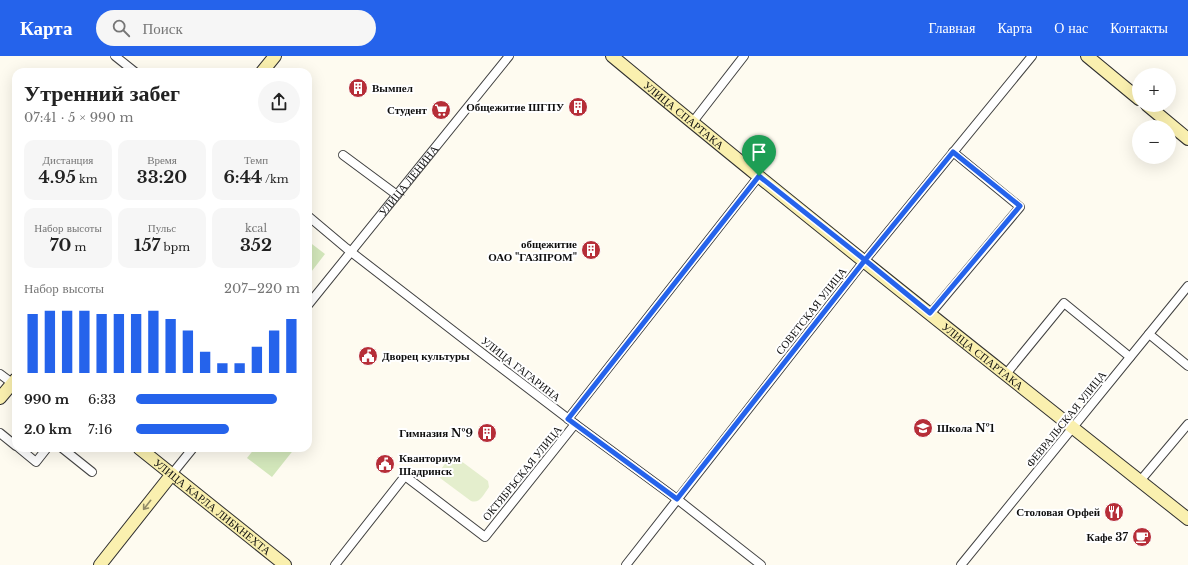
<!DOCTYPE html>
<html lang="ru">
<meta charset="utf-8">
<style>
:root{--surface:#fff;--page:#f6f6f6;--text:#222;--muted:#767676;--accent:#2563eb}
body{margin:0;font-family:"Libre Baskerville",serif;background:var(--page);color:var(--text);height:100vh;display:flex;flex-direction:column;font-size:15px;white-space:nowrap}
*{box-sizing:border-box;margin:0}
p{font-size:13px;color:var(--muted)}
.icon{flex:none;width:22px;height:22px;fill:none;stroke:currentColor;stroke-width:2;stroke-linecap:round;stroke-linejoin:round}
.map{position:relative;flex:1;overflow:hidden}
.panel{position:absolute;left:12px;top:12px;width:300px;height:384px;display:flex;flex-direction:column;background:var(--surface);border-radius:12px;box-shadow:0 4px 16px #0002}
.panel>*{flex:none}
.fabs{position:absolute;left:1132px;top:12px;display:grid;gap:8px}
.fabs a{display:grid;place-items:center;width:44px;height:44px;border-radius:50%;background:var(--surface);box-shadow:0 4px 16px #0002;font-size:20px}
.pin{position:absolute;display:grid;place-items:center;width:34px;height:34px;color:#fff;margin:-41px -17px;border-radius:50% 50% 50% 0;rotate:-45deg;box-shadow:0 0 4px #0007}
.pin .icon{rotate:45deg}
.round{display:grid;place-items:center;flex:none;width:42px;height:42px;border-radius:21px;background:var(--page)}
.overview{display:flex;align-items:center;justify-content:space-between;height:68px;padding:0 12px}
h1{font-size:22px;font-weight:700;line-height:30px}
.figures{display:grid;grid-template-columns:repeat(3,1fr);gap:6px;height:68px;padding:4px 12px}
.figures div{display:grid;align-content:center;border-radius:10px;background:var(--page);text-align:center}
.figures b{font-size:17px;font-weight:700}
.figures small{font-size:11px;font-weight:400}
.figures p{font-size:11px}
.chart{height:112px;padding:8px 12px}
.chart p{display:flex;justify-content:space-between}
.chart svg{width:100%;height:72px;margin-top:4px;stroke:var(--accent);stroke-width:6}
ul{padding:0 12px;list-style:none;font-size:13px}
li{display:grid;grid-template-columns:64px 48px 1fr;align-items:center;height:30px}
li i{height:10px;border-radius:5px;background:var(--accent)}
header{display:flex;align-items:center;gap:24px;box-sizing:border-box;height:56px;padding:0 20px;background:var(--accent);color:#fff}
header strong{font-size:19px}
nav{display:flex;gap:22px;margin-inline-start:auto;font-size:14px}
.search{width:280px;height:36px;background:var(--page);display:flex;align-items:center;gap:10px;box-sizing:border-box;padding:0 14px;border-radius:22px;color:var(--muted);font-size:15px}
.map>svg:first-child{display:block}
.green{fill:#d3e7bb}
.pitch{fill:#e4eecd}
.lines{fill:none;stroke-linecap:round;stroke-linejoin:round}
.street-casing{stroke:#414141;stroke-width:10}
.secondary-casing{stroke:#303030;stroke-width:14}
.street{stroke:#fff;stroke-width:8}
.secondary{stroke:#faf0af;stroke-width:12}
.oneway{stroke:#908a67}
.route-casing{stroke:#fff;stroke-width:8}
.route{stroke:#2563eb;stroke-width:5}
.labels{text-anchor:middle;stroke-width:4;stroke-linejoin:round;paint-order:stroke}
.poi-label{font-size:11px;font-weight:bold;fill:#0e0e0e;stroke:#fff;text-anchor:end}
.street-label{font-size:11px;fill:#0e0e0e;stroke:#fff}
</style>
<header>
<strong>Карта</strong>
<div class="search"><svg class="icon" aria-label="search" viewBox="0 0 24 24"><circle cx="10" cy="10" r="6"/><path d="M15 15l6 6"/></svg>Поиск</div>
<nav><a>Главная</a><a>Карта</a><a>О нас</a><a>Контакты</a></nav>
</header>
<div class="map">
<svg width="1188" height="509" viewBox="0 0 1188 509">
<rect width="100%" height="100%" fill="#fefbf0"/>
<!-- green -->
<path class="green" d="M308 185 325 198 308 220Z
M255 392H295L272 421 247 402Z"/>
<!-- pitch -->
<path class="pitch" d="M452 402H457L488 425 489 431C484 438 480 448 471 445L440 422C438 415 446 405 452 402Z"/>
<g class="lines">
<!-- street casing -->
<g class="street-casing">
<g id="street">
<path d="M115 0 135 16"/>
<path d="M692 67 744 0"/>
<path d="M343 99 397 139"/>
<path d="M308 160 346 192 478 294 575 368 677 443 761 509"/>
<path id="s1" d="M308 249 509 0"/>
<path d="M931 257 1020 151 953 96"/>
<path d="M1149 278 1188 310"/>
<path d="M0 318 12 327"/>
<path d="M1006 318 1064 247 1130 301"/>
<path d="M568 363 759 120"/>
<path d="M0 377 16 390"/>
<path d="M19 392 36 406 47 392"/>
<path d="M62 392 92 416"/>
<path d="M172 418 193 392"/>
<path d="M1140 425 1188 368"/>
<path d="M335 509 405 420 485 481 575 368"/>
<path d="M626 509 865 204 1032 0"/>
<path d="M961 509 1188 230"/>
</g>
</g>
<!-- secondary casing -->
<g class="secondary-casing">
<g id="secondary">
<path id="s2" d="M612 0C801 157 995 310 1188 463"/>
<path d="M1087 0 1139 43"/>
<path d="M262 16 275 0"/>
<path d="M1147 49 1188 83"/>
<path d="M0 342 16 323"/>
<path id="s3" d="M139 392 285 509"/>
<path d="M100 509 172 418"/>
</g>
</g>
<!-- street -->
<use href="#street" class="street"/>
<!-- secondary -->
<use href="#secondary" class="secondary"/>
</g>
<!-- one-way arrows -->
<defs><path id="oneway-shaft" d="M-6 0H5M1.5-3L5.5 0L1.5 3" fill="none" stroke-width="1.6" stroke-linecap="round" stroke-linejoin="round"/></defs>
<use class="oneway" href="#oneway-shaft" transform="translate(147 449) rotate(128)"/>
<g class="lines">
<!-- route casing -->
<g class="route-casing">
<path id="route" d="M759 120 568 363 677 443 865 204 930 257 1020 150 953 96 865 204 759 120"/>
</g>
<!-- route -->
<use href="#route" class="route"/>
</g>
<!-- icons -->
<defs>
<g id="building-disc" transform="scale(1)"><circle r="9.5" fill="#b62e38" stroke="#fff"/><path d="M-4-6H4V6H1V3H-1V6H-4ZM-2.5-4.3h1.7v1.8h-1.7ZM.8-4.3h1.7v1.8H.8ZM-2.5-1h1.7V.8h-1.7ZM.8-1h1.7V.8H.8Z" fill="#fff"/></g>
<g id="supermarket-disc" transform="scale(1)"><circle r="9.5" fill="#b62e38" stroke="#fff"/><path d="M-6-5.5h2.5l.6 2H6L4.5 2H-2.5L-4.4-4H-6ZM-1.5 3.2a1.3 1.3 0 1 0 .1 0ZM3 3.2a1.3 1.3 0 1 0 .1 0Z" fill="#fff"/></g>
<g id="civic-disc" transform="scale(1)"><circle r="9.5" fill="#b62e38" stroke="#fff"/><path d="M-.6-6.5H3V-4.5H.6V-3L4-1V1h2V6H-6V1h2V-1L-.6-3ZM-1.2 2.5V6h2.4V2.5Z" fill="#fff"/></g>
<g id="school-disc" transform="scale(1)"><circle r="9.5" fill="#b62e38" stroke="#fff"/><path d="M0-5L7-2L0 1L-7-2ZM-4 1L0 2.5L4 1V4Q0 6-4 4Z" fill="#fff"/></g>
<g id="restaurant-disc" transform="scale(1)"><circle r="9.5" fill="#b62e38" stroke="#fff"/><path d="M-5-6h1v4h1v-4h1v4h1v-4h1v5L-1.5 .5V6h-2V.5L-5-1ZM5-6V6H3V1.5H1.5Q1.5-4 5-6Z" fill="#fff"/></g>
<g id="cafe-disc" transform="scale(1)"><circle r="9.5" fill="#b62e38" stroke="#fff"/><path d="M-5.5-4.5H6V0H3Q3 3.5 0 3.5H-2.5Q-5.5 3.5-5.5 0ZM3-3.2v2h1.7v-2ZM-6 4.5H4V6H-6Z" fill="#fff"/></g>
</defs>
<g fill-rule="evenodd">
<use href="#building-disc" x="358" y="32"/>
<use href="#building-disc" x="578" y="51"/>
<use href="#supermarket-disc" x="441" y="54"/>
<use href="#building-disc" x="591" y="194"/>
<use href="#civic-disc" x="368" y="300"/>
<use href="#school-disc" x="923" y="372"/>
<use href="#building-disc" x="487" y="377"/>
<use href="#civic-disc" x="385" y="408"/>
<use href="#restaurant-disc" x="1114" y="456"/>
<use href="#cafe-disc" x="1142" y="481"/>
</g>
<g class="labels">
<!-- poi labels -->
<g class="poi-label">
<text x="372" y="36" text-anchor="start">Вымпел</text>
<text x="564" y="55">Общежитие ШГПУ</text>
<text x="427" y="58">Студент</text>
<text x="577" y="192">общежитие<tspan x="577" dy="13">ОАО "ГАЗПРОМ"</tspan></text>
<text x="382" y="304" text-anchor="start">Дворец культуры</text>
<text x="937" y="376" text-anchor="start">Школа №1</text>
<text x="473" y="381">Гимназия №9</text>
<text x="399" y="406" text-anchor="start">Кванториум<tspan x="399" dy="13">Шадринск</tspan></text>
<text x="1100" y="460">Столовая Орфей</text>
<text x="1128" y="485">Кафе 37</text>
</g>
<!-- street labels -->
<g class="street-label">
<text dy="4" stroke="none"><textPath href="#s2" startOffset="93">УЛИЦА СПАРТАКА</textPath></text>
<text dy="4" stroke="none"><textPath href="#s1" startOffset="160">УЛИЦА ЛЕНИНА</textPath></text>
<text transform="translate(811 255) rotate(-52)" y="4">СОВЕТСКАЯ УЛИЦА</text>
<text dy="4" stroke="none"><textPath href="#s2" startOffset="477">УЛИЦА СПАРТАКА</textPath></text>
<text transform="translate(521 313) rotate(38)" y="4">УЛИЦА ГАГАРИНА</text>
<text transform="translate(1066 363) rotate(-51)" y="4">ФЕВРАЛЬСКАЯ УЛИЦА</text>
<text transform="translate(522 417) rotate(-51)" y="4">ОКТЯБРЬСКАЯ УЛИЦА</text>
<text dy="4" stroke="none"><textPath href="#s3" startOffset="94">УЛИЦА КАРЛА ЛИБКНЕХТА</textPath></text>
</g>
</g>
</svg>
<div class="fabs">
<a>+</a>
<a>−</a>
</div>
<div class="pin" style="left:759px;top:120px;background:#1e9e55"><svg class="icon" aria-label="arrive" viewBox="0 0 24 24"><path d="M6 21V4h12l-3 4 3 4H6"/></svg></div>
<section class="panel">
<div class="overview"><div><h1>Утренний забег</h1><p>07:41 · 5 × 990 m</p></div><a class="round"><svg class="icon" aria-label="share" viewBox="0 0 24 24"><path d="M12 15V3M7 8l5-5 5 5M5 13v7h14v-7"/></svg></a></div>
<div class="figures">
<div><p>Дистанция</p><b>4.95<small> km</small></b></div>
<div><p>Время</p><b>33:20</b></div>
<div><p>Темп</p><b>6:44<small> /km</small></b></div>
</div>
<div class="figures">
<div><p>Набор высоты</p><b>70<small> m</small></b></div>
<div><p>Пульс</p><b>157<small> bpm</small></b></div>
<div><p>kcal</p><b>352</b></div>
</div>
<div class="chart"><p><span>Набор высоты</span>207–220 m</p>
<svg viewBox="0 0 160 44" preserveAspectRatio="none"><path d="M5 44V8M15 44V6M25 44V6M35 44V6M45 44V8M55 44V8M65 44V8M75 44V6M85 44V11M95 44V18M105 44V31M115 44V38M125 44V38M135 44V28M145 44V18M155 44V11"/></svg>
</div>
<ul>
<li><b>990 m</b>6:33<i style="width:86%"></i></li>
<li><b>2.0 km</b>7:16<i style="width:57%"></i></li>
</ul>
</section>
</div>
